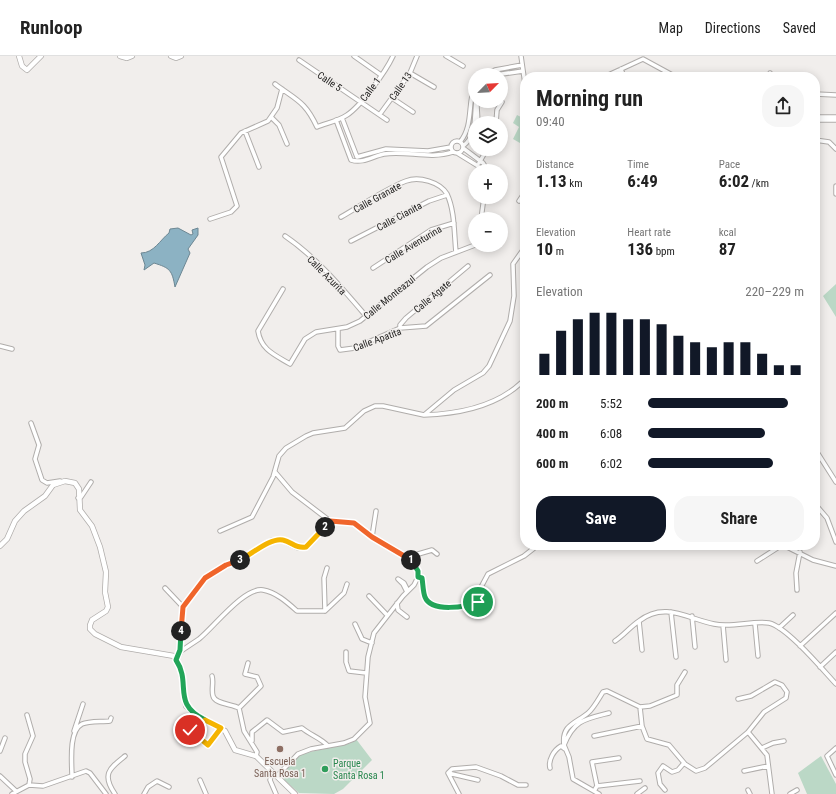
<!DOCTYPE html>
<meta charset="utf-8">
<style>
:root{--surface:#fff;--page:#f6f6f6;--text:#222;--muted:#767676;--line:#e0e0e0;--accent:#111827}
body{margin:0;font-family:"Roboto Condensed",sans-serif;background:var(--page);color:var(--text);height:100vh;display:flex;flex-direction:column;font-size:15px;white-space:nowrap}
*{box-sizing:border-box;margin:0}
p{font-size:13px;color:var(--muted)}
.icon{flex:none;width:22px;height:22px;fill:none;stroke:currentColor;stroke-width:2;stroke-linecap:round;stroke-linejoin:round}
.map{position:relative;flex:1;overflow:hidden}
.side{position:absolute;left:520px;top:16px;width:300px;height:478px;display:flex;flex-direction:column;background:var(--surface);border-radius:16px;box-shadow:0 2px 10px #0003}
.side>*{flex:none}
.needle{width:26px;rotate:66deg}
.buttons{position:absolute;left:468px;top:12px;display:grid;gap:8px}
.buttons a{display:grid;place-items:center;width:40px;height:40px;border-radius:50%;background:var(--surface);box-shadow:0 2px 10px #0003;font-size:20px}
.pin{position:absolute;display:grid;place-items:center;width:34px;height:34px;color:#fff;margin:-17px;border:2px solid #fff;border-radius:50%;box-shadow:0 1px 4px #0007}
.km{position:absolute;width:20px;height:20px;margin:-10px;border-radius:50%;background:#222;color:#fff;font-size:11px;line-height:20px;text-align:center}
.round{display:grid;place-items:center;flex:none;width:42px;height:42px;border-radius:16px;background:var(--page)}
.headline{display:flex;align-items:center;justify-content:space-between;height:68px;padding:0 16px}
h1{font-size:22px;font-weight:700;line-height:30px}
.figures{display:grid;grid-template-columns:repeat(3,1fr);gap:6px;height:68px;padding:4px 16px}
.figures div{display:grid;align-content:center}
.figures b{font-size:17px;font-weight:700}
.figures small{font-size:11px;font-weight:400}
.figures p{font-size:11px}
.chart{height:112px;padding:8px 16px}
.chart p{display:flex;justify-content:space-between}
.chart svg{width:100%;height:72px;margin-top:4px;stroke:var(--accent);stroke-width:6}
.action{display:flex;gap:8px;margin-top:auto;padding:8px 16px}
.action a{flex:1;height:46px;border-radius:16px;background:var(--accent);color:#fff;font-size:16px;font-weight:700;line-height:46px;text-align:center}
.action a+a{background:var(--page);color:var(--text)}
ul{padding:0 16px;list-style:none;font-size:13px}
li{display:grid;grid-template-columns:64px 48px 1fr;align-items:center;height:30px}
li i{height:10px;border-radius:5px;background:var(--accent)}
header{display:flex;align-items:center;gap:24px;box-sizing:border-box;height:56px;padding:0 20px;background:var(--surface);border-bottom:1px solid var(--line)}
header strong{font-size:19px}
nav{display:flex;gap:22px;margin-inline-start:auto;font-size:14px}
.map>svg:first-child{display:block}
.green{fill:#bbd8c6}
.water{fill:#8cb2c3;stroke:#6d8793}
.lines{fill:none;stroke-linecap:round;stroke-linejoin:round}
.minor-casing{stroke:#b0adab;stroke-width:5.5}
.tertiary-casing{stroke:#b0adab;stroke-width:6}
.minor{stroke:#fff;stroke-width:3.5}
.tertiary{stroke:#fff;stroke-width:4.5}
.split-1-casing{stroke:#fff;stroke-width:8}
.split-2-casing{stroke:#fff;stroke-width:8}
.split-3-casing{stroke:#fff;stroke-width:8}
.split-4-casing{stroke:#fff;stroke-width:8}
.split-5-casing{stroke:#fff;stroke-width:8}
.split-6-casing{stroke:#fff;stroke-width:8}
.split-1{stroke:#22a559;stroke-width:5}
.split-2{stroke:#f0652b;stroke-width:5}
.split-3{stroke:#f5b400;stroke-width:5}
.split-4{stroke:#f0652b;stroke-width:5}
.split-5{stroke:#22a559;stroke-width:5}
.split-6{stroke:#f5b400;stroke-width:5}
.education-dot{fill:#8d6e63;stroke:#f1eeec;stroke-width:1.5}
.leisure-dot{fill:#2e9e5b;stroke:#f1eeec;stroke-width:1.5}
.labels{text-anchor:middle;stroke-width:3;stroke-linejoin:round;paint-order:stroke}
.street-label{font-size:10px;fill:#252423;stroke:#f1eeec}
.education-label{font-size:10px;fill:#785e54;stroke:#f1eeec}
.leisure-label{font-size:10px;fill:#27864d;stroke:#f1eeec;text-anchor:start}
</style>
<header>
<strong>Runloop</strong>
<nav><a>Map</a><a>Directions</a><a>Saved</a></nav>
</header>
<div class="map">
<svg width="836" height="738" viewBox="0 0 836 738">
<rect width="100%" height="100%" fill="#f1eeec"/>
<!-- green -->
<path class="green" d="M517 59 523 62 520 68 525 70V78L520 87 513 83 519 71 513 67Z
M836 228V261L823 240Z
M356 683 372 704 343 733 334 738 299 737 280 720 301 698 351 687Z
M821 700 836 728V738H807L798 717Z"/>
<!-- water -->
<path class="water" d="M178 172 191 179 193 178 192 174 198 172V179L188 193 190 197 175 231C172 214 170 212 154 207L144 214 145 209 141 197C154 197 160 184 169 177L170 173Z"/>
<g class="lines">
<!-- minor casing -->
<g class="minor-casing">
<path id="minor" d="M354 0 381 19
M446 0 463 10
M521 0 525 28
M299 4 387 64
M621 13 624 21
M618 15 621 21
M410 17 434 31
M484 19 495 14 522 9
M495 19 523 15
M604 21 643 3 676 21
M769 21 770 17
M275 28C296 44 305 45 317 71 327 67 338 65 347 59 361 50 386 15 393 0
M815 38 836 39
M392 42 413 56
M477 50 478 67
M380 58 410 17 417 0
M271 61 279 69 287 88
M815 61H836
M342 62 357 101 386 93 428 95 451 91
M336 64 351 104C363 108 373 100 384 98 406 94 429 104 453 96
M815 64H836
M496 67 497 54 502 46
M245 75 259 111
M815 84 829 86 836 93
M451 91a6 6 0 1 1 12 0a6 6 0 1 1-12 0Z
M460 86C474 69 467 47 475 29
M463 90C477 80 474 60 476 45
M463 92 483 107 488 115
M457 97 478 110 482 115
M479 107 487 93
M836 130V138
M519 145 525 136
M341 161C360 150 387 132 406 125 419 120 440 126 447 138 455 155 454 178 456 196
M210 163 231 156 237 150 221 101 241 77 268 65 277 52 282 33
M481 163 484 141
M285 180C316 201 342 232 366 260
M351 185 429 145 447 139
M373 212 431 174 454 167
M283 233 258 275C261 294 275 299 290 308L305 283 316 276 347 271 360 265 427 211 441 202 475 189
M400 272V269L406 262 468 210
M338 273V290L340 294 355 292 400 272 426 270 490 219
M0 290 12 293
M424 359C458 358 495 351 521 327
M31 367 39 389 35 403 42 424 47 427 60 425
M815 393 836 426
M275 416 292 436 330 465 354 467 372 481 408 501 416 509 418 515V521L414 529 403 540 374 577 368 601 365 641 370 667 354 683 344 687 311 693 298 698 277 720
M78 442 81 441 91 426
M815 448 827 462 836 486
M220 475 252 461 273 421 279 400 286 392 306 380 313 377 345 372 364 355 375 350H383L424 359 454 334 483 317 489 310 510 265 514 240 513 208 525 191
M372 481 376 455
M783 489 813 504 836 510
M408 501 432 494 437 498
M757 505 782 489
M418 521 423 523C423 528 423 536 425 541 432 558 469 550 481 545L480 533 488 518 524 500 538 489
M165 532 183 551
M797 534 796 517 800 496
M407 536 403 528 398 523 404 527 408 535
M369 540 387 559
M397 547 398 554 407 561
M325 555 344 537 347 528
M671 556 676 601
M692 560 695 591
M639 565 642 594
M355 568 362 583 372 587
M755 568 758 600
M723 569 726 604
M779 572 793 559
M615 585C624 579 630 571 639 565 665 545 688 563 714 568 732 572 754 564 769 567 787 571 823 614 836 628
M800 590 836 557
M181 595C187 591 193 587 199 583 214 571 244 531 263 534 276 536 288 547 297 555H325L324 522 327 512
M346 596V606L349 615 366 617
M177 604 181 595 180 583 183 551 205 523 226 509 237 506 253 497 272 484H282L298 492 306 491 330 465
M820 611 836 596
M212 620C214 626 211 634 213 640 215 648 232 648 239 652L244 675 257 696 256 700
M738 643 751 640 775 626 782 629 787 636 786 642 764 656 748 676 767 699 772 738
M640 651 650 650 677 639V629L685 616
M239 652 261 630 257 621 245 618 248 607
M27 659 33 680 25 698V706L30 723 29 729
M190 674 208 689 221 672
M74 675 83 648
M594 680 642 670
M252 685V676L267 664 283 676 302 672C310 679 321 682 328 690
M564 689C561 669 576 667 588 657 594 652 599 642 603 636L607 635 640 651 642 670 647 683 669 689 685 708 696 715 705 712 748 676
M762 692 773 687 784 685
M836 692 827 700 836 719
M0 695 5 682
M550 712C548 704 554 694 561 690L565 693
M744 715 768 710
M272 716 270 724 276 738
M448 717 478 724
M0 720 16 735
M72 721C72 709 68 675 82 668 89 665 101 666 110 665L111 662
M200 724 206 738
M597 730 640 725
M665 734 660 728 658 717 663 710 672 716 678 714 684 707
M748 734 750 738
M594 735 597 730 592 706 619 702
M12 738 29 729 43 730 86 715 90 717 106 738
M115 738C101 718 110 712 125 700
M144 738 148 731 157 725 169 731
M459 738 448 717 452 713 476 711 501 720 518 729H526
M599 738 573 723 569 701 564 689C574 664 585 663 609 657
M637 738 645 732
M790 738 797 734"/>
</g>
<!-- tertiary casing -->
<g class="tertiary-casing">
<path id="tertiary" d="M19 0 22 10 27 14 41 0
M120 0 127 2 132 0
M171 0 176 2 181 0
M0 490 7 483 15 465 24 455 45 440 53 429 65 425 75 427 79 433 80 454 92 470 100 491 106 516 105 536 108 551 106 555 92 564 90 569V573L95 578 121 591 174 600 181 615 186 650 197 660 225 675 235 694 256 700 295 738"/>
</g>
<!-- minor -->
<use href="#minor" class="minor"/>
<!-- tertiary -->
<use href="#tertiary" class="tertiary"/>
</g>
<g class="lines">
<!-- split-1 casing -->
<g class="split-1-casing">
<path id="split-1" d="M411 504 418 515V521L422 522C423 528 423 536 425 541 431 557 467 551 478 546"/>
</g>
<!-- split-2 casing -->
<g class="split-2-casing">
<path id="split-2" d="M325 471 330 465 354 467 372 481 411 504"/>
</g>
<!-- split-3 casing -->
<g class="split-3-casing">
<path id="split-3" d="M240 504C252 498 271 481 283 484 292 486 296 493 306 491L325 471"/>
</g>
<!-- split-4 casing -->
<g class="split-4-casing">
<path id="split-4" d="M181 575 183 551 205 522 226 509 240 504"/>
</g>
<!-- split-5 casing -->
<g class="split-5-casing">
<path id="split-5" d="M181 575 180 594 176 604C192 628 171 647 205 664"/>
</g>
<!-- split-6 casing -->
<g class="split-6-casing">
<path id="split-6" d="M190 674 208 689 221 672 205 664"/>
</g>
<!-- split-1 -->
<use href="#split-1" class="split-1"/>
<!-- split-2 -->
<use href="#split-2" class="split-2"/>
<!-- split-3 -->
<use href="#split-3" class="split-3"/>
<!-- split-4 -->
<use href="#split-4" class="split-4"/>
<!-- split-5 -->
<use href="#split-5" class="split-5"/>
<!-- split-6 -->
<use href="#split-6" class="split-6"/>
</g>
<!-- markers -->
<circle class="education-dot" cx="280" cy="693" r="4"/>
<circle class="leisure-dot" cx="325" cy="713" r="4"/>
<g class="labels">
<!-- street labels -->
<g class="street-label">
<text transform="translate(330 25) rotate(34)" y="4">Calle 5</text>
<text transform="translate(400 30) rotate(-55)" y="4">Calle 13</text>
<text transform="translate(370 33) rotate(-53)" y="4">Calle 1</text>
<text transform="translate(377 141) rotate(-29)" y="4">Calle Granate</text>
<text transform="translate(399 160) rotate(-28)" y="4">Calle Cianita</text>
<text transform="translate(413 188) rotate(-31)" y="4">Calle Aventurina</text>
<text transform="translate(327 219) rotate(45)" y="4">Calle Azurita</text>
<text transform="translate(432 240) rotate(-40)" y="4">Calle Agate</text>
<text transform="translate(389 241) rotate(-39)" y="4">Calle Monteazul</text>
<text transform="translate(377 283) rotate(-20)" y="4">Calle Apatita</text>
</g>
<!-- education labels -->
<g class="education-label">
<text x="280" y="709">Escuela<tspan x="280" dy="12">Santa Rosa 1</tspan></text>
</g>
<!-- leisure labels -->
<g class="leisure-label">
<text x="333" y="711">Parque<tspan x="333" dy="12">Santa Rosa 1</tspan></text>
</g>
</g>
</svg>
<div class="buttons">
<a><svg class="needle" viewBox="-14 -14 28 28"><path d="M0-13l5 13h-10z" fill="#e53935"/><path d="M0 13l5-13h-10z" fill="#767676"/></svg></a>
<a><svg class="icon" aria-label="layers" viewBox="0 0 24 24"><path d="M12 4l9 5-9 5-9-5zM3 14l9 5 9-5"/></svg></a>
<a>+</a>
<a>−</a>
</div>
<div class="pin" style="left:478px;top:546px;background:#1e9e55"><svg class="icon" aria-label="arrive" viewBox="0 0 24 24"><path d="M6 21V4h12l-3 4 3 4H6"/></svg></div>
<div class="pin" style="left:190px;top:674px;background:#d93025"><svg class="icon" aria-label="check" viewBox="0 0 24 24"><path d="M5 12l5 5 9-10"/></svg></div>
<b class="km" style="left:411px;top:504px">1</b>
<b class="km" style="left:325px;top:471px">2</b>
<b class="km" style="left:240px;top:504px">3</b>
<b class="km" style="left:181px;top:575px">4</b>
<section class="side">
<div class="headline"><div><h1>Morning run</h1><p>09:40</p></div><a class="round"><svg class="icon" aria-label="share" viewBox="0 0 24 24"><path d="M12 15V3M7 8l5-5 5 5M5 13v7h14v-7"/></svg></a></div>
<div class="figures">
<div><p>Distance</p><b>1.13<small> km</small></b></div>
<div><p>Time</p><b>6:49</b></div>
<div><p>Pace</p><b>6:02<small> /km</small></b></div>
</div>
<div class="figures">
<div><p>Elevation</p><b>10<small> m</small></b></div>
<div><p>Heart rate</p><b>136<small> bpm</small></b></div>
<div><p>kcal</p><b>87</b></div>
</div>
<div class="chart"><p><span>Elevation</span>220–229 m</p>
<svg viewBox="0 0 160 44" preserveAspectRatio="none"><path d="M5 44V31M15 44V17M25 44V10M35 44V6M45 44V6M55 44V10M65 44V10M75 44V13M85 44V20M95 44V24M105 44V27M115 44V24M125 44V24M135 44V31M145 44V38M155 44V38"/></svg>
</div>
<ul>
<li><b>200 m</b>5:52<i style="width:90%"></i></li>
<li><b>400 m</b>6:08<i style="width:75%"></i></li>
<li><b>600 m</b>6:02<i style="width:80%"></i></li>
</ul>
<div class="action"><a>Save</a><a>Share</a></div>
</section>
</div>
